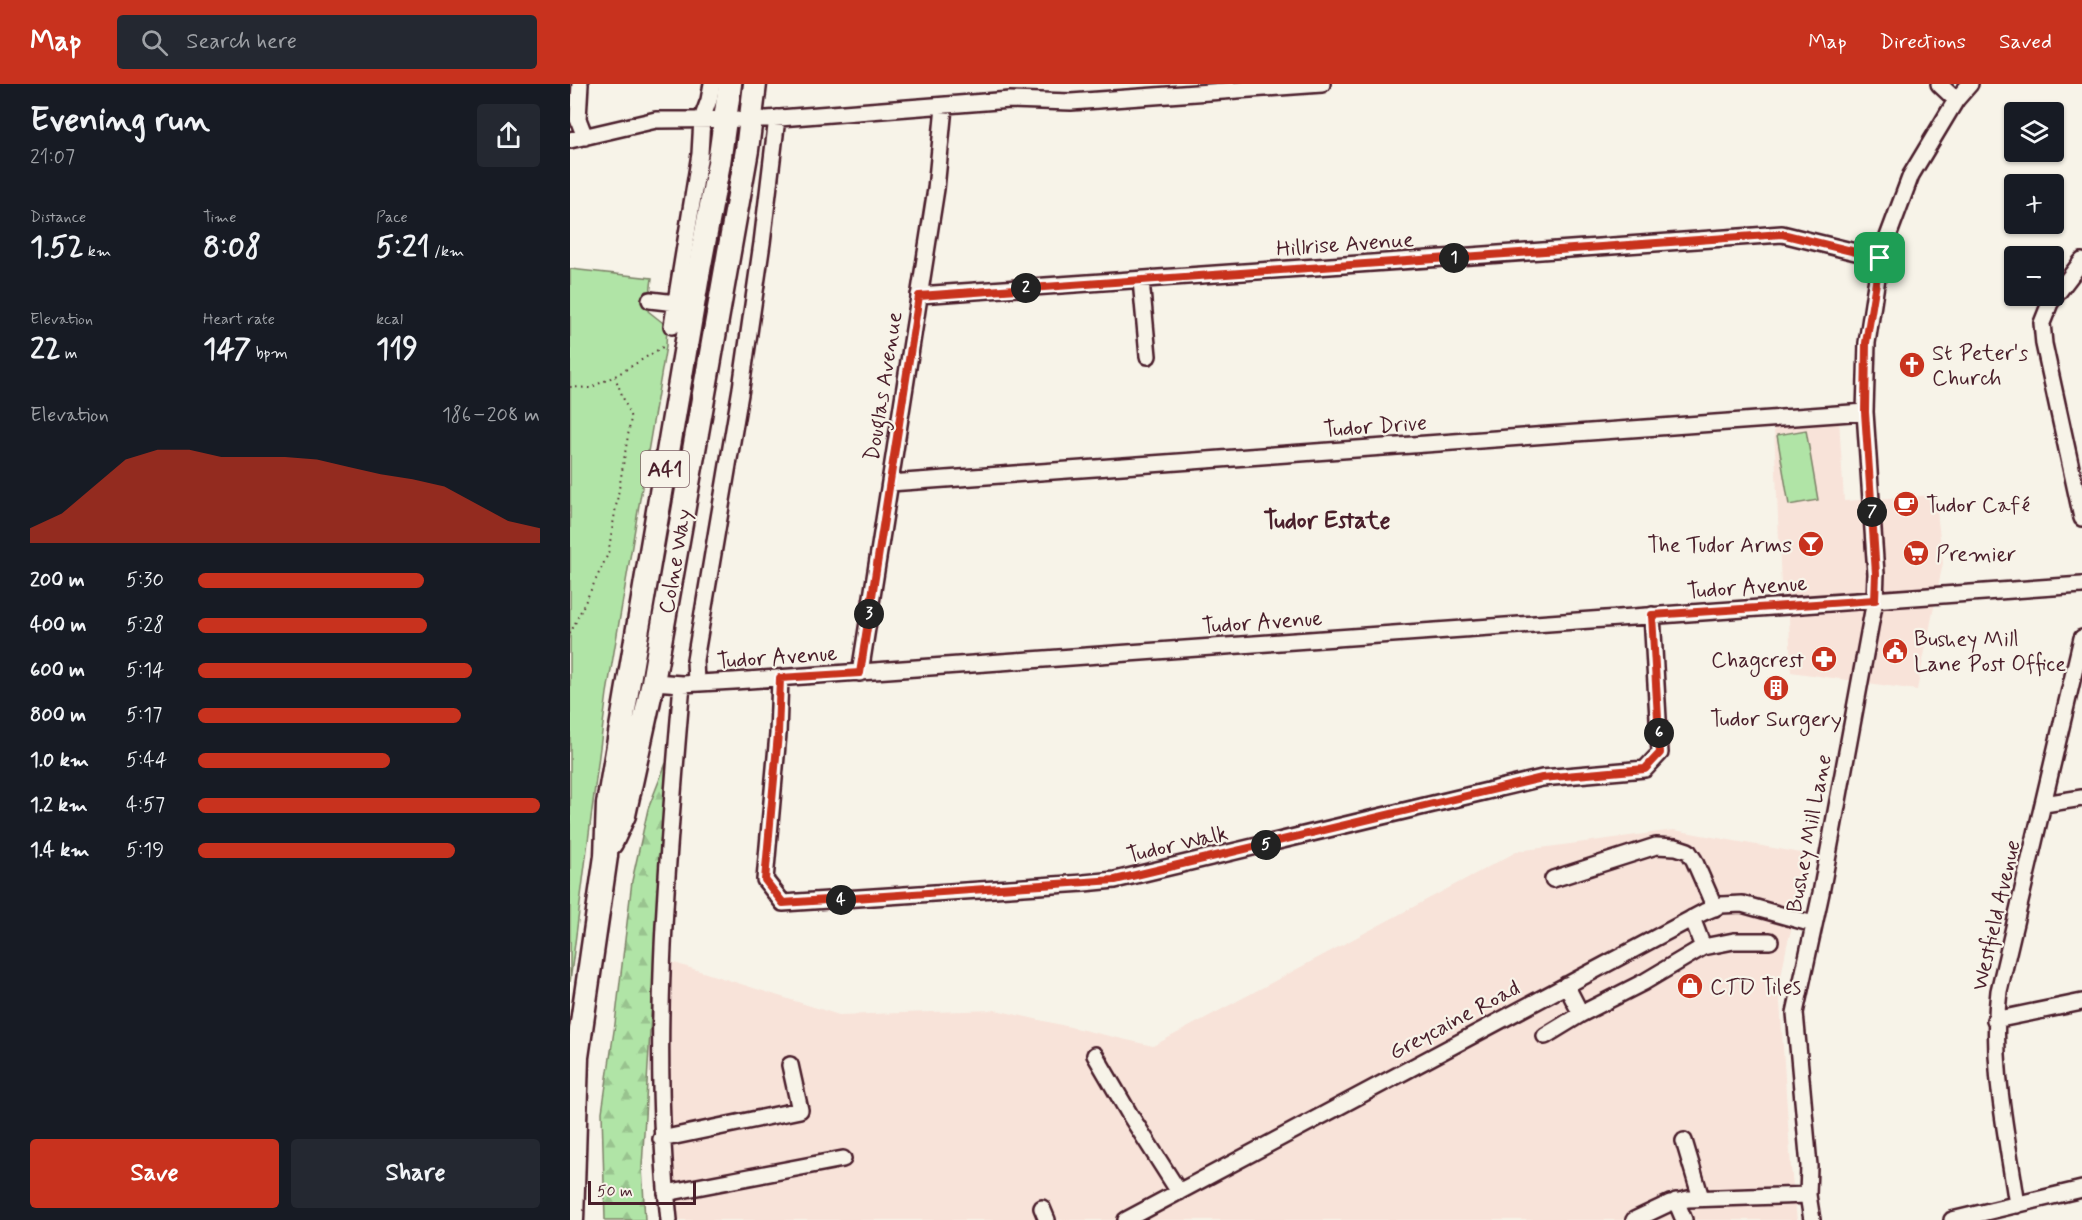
<!DOCTYPE html>
<meta charset="utf-8">
<style>
:root{--surface:#171b24;--page:#242831;--text:#f1f3f6;--muted:#9ea1a6;--accent:#c8321e}
body{margin:0;font-family:Mynerve,sans-serif;background:var(--page);color:var(--text);height:100vh;display:flex;flex-direction:column;font-size:22px;white-space:nowrap}
*{box-sizing:border-box;margin:0}
p{font-size:20px;color:var(--muted)}
.icon{flex:none;width:33px;height:33px;fill:none;stroke:currentColor;stroke-width:2;stroke-linecap:round;stroke-linejoin:round}
.map{position:relative;flex:1;overflow:hidden}
.details{display:flex;flex-direction:column;background:var(--surface);width:570px}
.details>*{flex:none}
.controls{position:absolute;left:1434px;top:18px;display:grid;gap:12px}
.controls a{display:grid;place-items:center;width:60px;height:60px;border-radius:6px;background:var(--surface);box-shadow:0 2px 4px #0004;font-size:30px}
.scale{position:absolute;left:18px;bottom:15px;width:108px;box-sizing:border-box;padding-left:6px;border:3px solid #4a1f2b;border-top:0;font-size:16px;line-height:21px;white-space:nowrap;color:#4a1f2b;-webkit-text-stroke:4px #f7f3e8;paint-order:stroke}
.pin{position:absolute;display:grid;place-items:center;width:51px;height:51px;color:#fff;margin:-26px;border-radius:12px;box-shadow:0 3px 9px #0006}
.km{position:absolute;width:30px;height:30px;margin:-15px;border-radius:50%;background:#222;color:#fff;font-size:16px;line-height:30px;text-align:center}
.round{display:grid;place-items:center;flex:none;width:63px;height:63px;border-radius:6px;background:var(--page)}
.overview{display:flex;align-items:center;justify-content:space-between;height:102px;padding:0 30px}
h1{font-size:33px;font-weight:700;line-height:45px}
.stats{display:grid;grid-template-columns:repeat(3,1fr);gap:9px;height:102px;padding:6px 30px}
.stats div{display:grid;align-content:center}
.stats b{font-size:30px;font-weight:700}
.stats small{font-size:16px;font-weight:400}
.stats p{font-size:16px}
.chart{height:168px;padding:12px 30px}
.chart p{display:flex;justify-content:space-between}
.chart svg{width:100%;height:108px;margin-top:6px;fill:var(--accent);opacity:.7}
.cta{display:flex;gap:12px;margin-top:auto;padding:12px 30px}
.cta a{flex:1;height:69px;border-radius:6px;background:var(--accent);color:#fff;font-size:24px;font-weight:700;line-height:69px;text-align:center}
.cta a+a{background:var(--page);color:var(--text)}
ul{padding:0 30px;list-style:none;font-size:20px}
li{display:grid;grid-template-columns:96px 72px 1fr;align-items:center;height:45px}
li i{height:15px;border-radius:8px;background:var(--accent)}
header{display:flex;align-items:center;gap:36px;box-sizing:border-box;height:84px;padding:0 30px;background:var(--accent);color:#fff}
header strong{font-size:28px}
nav{display:flex;gap:33px;margin-inline-start:auto;font-size:21px}
.search{width:420px;height:54px;background:var(--page);display:flex;align-items:center;gap:15px;box-sizing:border-box;padding:0 21px;border-radius:6px;color:var(--muted);font-size:22px}
main{display:flex;flex:1;min-height:0}
.map>svg:first-child{display:block}
.built{fill:#f8e3d9}
.green{fill:#b0e4a6;stroke:#7d8268;stroke-width:1.5}
.forest{fill:url(#forest-firs);stroke:#7d8268;stroke-width:1.5}
.lines{fill:none;stroke-linecap:round;stroke-linejoin:round}
.minor-casing{stroke:#4a1f2b;stroke-width:20}
.highway-casing{stroke:#4a1f2b;stroke-width:27}
.path{stroke:#4a1f2b;stroke-width:2;stroke-dasharray:1.5 4.5;stroke-linecap:butt}
.minor{stroke:#f7f3e8;stroke-width:15}
.highway{stroke:#f7f3e8;stroke-width:22}
.route-casing{stroke:#fff;stroke-width:12}
.route{stroke:#c8321e;stroke-width:8}
.labels{text-anchor:middle;stroke-width:4.5;stroke-linejoin:round;paint-order:stroke}
.shield{fill:#f7f3e8;stroke:#7e5f64;stroke-width:1.5}
.shield-label{font-size:21px;font-weight:bold;fill:#4a1f2b}
.street-label{font-size:22px;fill:#4a1f2b;stroke:#f7f3e8}
.poi-label{font-size:22px;fill:#4a1f2b;stroke:#f7f3e8;text-anchor:start}
.neighbourhood-label{font-size:24px;font-weight:bold;fill:#4a1f2b;stroke:#f7f3e8}
</style>
<header>
<strong>Map</strong>
<div class="search"><svg class="icon" aria-label="search" viewBox="0 0 24 24"><circle cx="10" cy="10" r="6"/><path d="M15 15l6 6"/></svg>Search here</div>
<nav><a>Map</a><a>Directions</a><a>Saved</a></nav>
</header>
<main>
<section class="details">
<div class="overview"><div><h1>Evening run</h1><p>21:07</p></div><a class="round"><svg class="icon" aria-label="share" viewBox="0 0 24 24"><path d="M12 15V3M7 8l5-5 5 5M5 13v7h14v-7"/></svg></a></div>
<div class="stats">
<div><p>Distance</p><b>1.52<small> km</small></b></div>
<div><p>Time</p><b>8:08</b></div>
<div><p>Pace</p><b>5:21<small> /km</small></b></div>
</div>
<div class="stats">
<div><p>Elevation</p><b>22<small> m</small></b></div>
<div><p>Heart rate</p><b>147<small> bpm</small></b></div>
<div><p>kcal</p><b>119</b></div>
</div>
<div class="chart"><p><span>Elevation</span>186–208 m</p>
<svg viewBox="0 0 160 44" preserveAspectRatio="none"><path d="M0 44V38L10 32L20 21L30 10L40 6L50 6L60 9L70 9L80 9L90 10L100 13L110 16L120 18L130 21L140 28L150 35L160 38V44z"/></svg>
</div>
<ul>
<li><b>200 m</b>5:30<i style="width:66%"></i></li>
<li><b>400 m</b>5:28<i style="width:67%"></i></li>
<li><b>600 m</b>5:14<i style="width:80%"></i></li>
<li><b>800 m</b>5:17<i style="width:77%"></i></li>
<li><b>1.0 km</b>5:44<i style="width:56%"></i></li>
<li><b>1.2 km</b>4:57<i style="width:100%"></i></li>
<li><b>1.4 km</b>5:19<i style="width:75%"></i></li>
</ul>
<div class="cta"><a>Save</a><a>Share</a></div>
</section>
<div class="map">
<svg width="1512" height="1136" viewBox="0 0 1512 1136">
<defs>
<pattern id="forest-firs" width="22" height="20" patternUnits="userSpaceOnUse" patternTransform="scale(1.5)"><rect width="22" height="20" fill="#b0e4a6"/><path d="M5 1l3.5 6h-7zM16 11l3.5 6h-7z" fill="#99c38f"/></pattern>
</defs>
<rect width="100%" height="100%" fill="#f7f3e8"/>
<filter id="ink" filterUnits="userSpaceOnUse"><feTurbulence type="fractalNoise" baseFrequency=".0167" numOctaves="2"/><feDisplacementMap in="SourceGraphic" scale="12" xChannelSelector="R" yChannelSelector="G"/><feConvolveMatrix kernelMatrix="1 2 1 2 8 2 1 2 1" color-interpolation-filters="sRGB"/></filter>
<g filter="url(#ink)">
<!-- built -->
<path class="built" d="M1269 335 1274 417 1365 411 1373 479 1347 606 1221 588 1219 533 1221 525 1211 501 1204 344Z
M1104 746 1242 771 1217 861 1209 903 1221 1084 1227 1136H97L98 877 269 931 426 926 583 962 948 767Z"/>
<!-- green -->
<path class="green" d="M0 185 82 194 78 227 97 242 96 262 37 609 0 898Z
M1236 346 1248 416 1219 421 1207 351Z"/>
<!-- forest -->
<path class="forest" d="M96 679 72 1083 75 1136H35L32 1028 45 940 62 797 78 725Z"/>
<g class="lines">
<!-- minor casing -->
<g class="minor-casing">
<path id="minor" d="M10 0 8 35 15 53
M1369 0 1386 16
M0 56 86 36 197 35 440 16 501 18 752 0
M1512 177 1480 219 1472 239 1474 260 1512 434
M571 196 578 272
M349 211 1212 150 1310 174
M80 216 106 219
M102 242 130 70 132 35 139 16 142 0
M320 399 1295 328
M290 589 366 105 374 23
M210 594 208 650 195 796 213 819 514 799 545 796 972 694 1075 685 1090 669 1082 531
M83 598 112 600 164 597 1512 501
M126 599 125 576 171 304 192 159 207 34
M1474 720 1512 714
M983 795 1086 762 1106 763 1118 767 1124 776 1145 824
M1122 834 1133 863
M996 901 1011 930
M1425 936 1512 918
M975 952 1011 930 1074 898 1133 863 1164 857H1200
M525 971 560 1031 609 1108
M91 1055 230 1026 220 981
M1114 1057 1131 1114
M96 1109 273 1075
M1106 1117 1114 1136
M1447 1121C1437 1051 1420 979 1429 907L1512 554
M472 1124 477 1136
M99 1136C80 957 97 778 112 600
M556 1136 1134 828 1151 821 1172 820 1243 840
M1064 1136 1100 1119 1118 1115 1238 1111
M1242 1136 1238 1111 1239 1082 1225 929 1251 809 1305 516 1306 490 1295 328 1297 259 1310 174 1341 91 1386 16 1400 0
M1382 1136 1512 1105"/>
</g>
<!-- highway casing -->
<g class="highway-casing">
<path id="highway" d="M41 759 54 731 83 598 177 66 185 0
M2 1136 7 973 36 772 38 720 129 186 149 79 160 0"/>
</g>
<!-- path -->
<path class="path" d="M0 303 20 304 47 291 96 261
M0 550 38 470 61 334 45 293"/>
<!-- minor -->
<use href="#minor" class="minor"/>
<!-- highway -->
<use href="#highway" class="highway"/>
</g>
</g>
<g class="lines" filter="url(#ink)">
<!-- route casing -->
<g class="route-casing">
<path id="route" d="M1212 150 1310 174 1296 259 1295 328 1306 490 1305 516 1082 531 1090 669 1075 685 972 694 545 796 213 819 195 796 208 650 210 594 290 589 349 212Z"/>
</g>
<!-- route -->
<use href="#route" class="route"/>
</g>
<!-- icons -->
<defs>
<g id="church-disc" transform="scale(1.35)"><circle r="9.5" fill="#c8321e" stroke="#f7f3e8"/><path d="M-1.2-6h2.4v3.5h3.3v2.4h-3.3V6h-2.4V-.1h-3.3v-2.4h3.3Z" fill="#fff"/></g>
<g id="cafe-disc" transform="scale(1.35)"><circle r="9.5" fill="#c8321e" stroke="#f7f3e8"/><path d="M-5.5-4.5H6V0H3Q3 3.5 0 3.5H-2.5Q-5.5 3.5-5.5 0ZM3-3.2v2h1.7v-2ZM-6 4.5H4V6H-6Z" fill="#fff"/></g>
<g id="bar-disc" transform="scale(1.35)"><circle r="9.5" fill="#c8321e" stroke="#f7f3e8"/><path d="M-6-5H6L.8 .8V4.5H3.5V6h-7V4.5H-.8V.8Z" fill="#fff"/></g>
<g id="supermarket-disc" transform="scale(1.35)"><circle r="9.5" fill="#c8321e" stroke="#f7f3e8"/><path d="M-6-5.5h2.5l.6 2H6L4.5 2H-2.5L-4.4-4H-6ZM-1.5 3.2a1.3 1.3 0 1 0 .1 0ZM3 3.2a1.3 1.3 0 1 0 .1 0Z" fill="#fff"/></g>
<g id="civic-disc" transform="scale(1.35)"><circle r="9.5" fill="#c8321e" stroke="#f7f3e8"/><path d="M-.6-6.5H3V-4.5H.6V-3L4-1V1h2V6H-6V1h2V-1L-.6-3ZM-1.2 2.5V6h2.4V2.5Z" fill="#fff"/></g>
<g id="pharmacy-disc" transform="scale(1.35)"><circle r="9.5" fill="#c8321e" stroke="#f7f3e8"/><path d="M-2-6h4v4h4v4h-4v4h-4v-4h-4v-4h4Z" fill="#fff"/></g>
<g id="building-disc" transform="scale(1.35)"><circle r="9.5" fill="#c8321e" stroke="#f7f3e8"/><path d="M-4-6H4V6H1V3H-1V6H-4ZM-2.5-4.3h1.7v1.8h-1.7ZM.8-4.3h1.7v1.8H.8ZM-2.5-1h1.7V.8h-1.7ZM.8-1h1.7V.8H.8Z" fill="#fff"/></g>
<g id="shop-disc" transform="scale(1.35)"><circle r="9.5" fill="#c8321e" stroke="#f7f3e8"/><path d="M-5-2.5h2.3a2.7 3.5 0 0 1 5.4 0H5L5.5 6h-11ZM-1.5-2.5h3a1.5 2.3 0 0 0-3 0Z" fill="#fff"/></g>
</defs>
<g fill-rule="evenodd">
<use href="#church-disc" x="1342" y="281"/>
<use href="#cafe-disc" x="1336" y="420"/>
<use href="#bar-disc" x="1241" y="460"/>
<use href="#supermarket-disc" x="1346" y="469"/>
<use href="#civic-disc" x="1325" y="567"/>
<use href="#pharmacy-disc" x="1254" y="575"/>
<use href="#building-disc" x="1206" y="604"/>
<use href="#shop-disc" x="1120" y="902"/>
</g>
<g class="labels">
<!-- shield labels -->
<rect class="shield" x="71" y="367" width="48" height="36" rx="4.5"/>
<g class="shield-label">
<text x="95" y="392">A41</text>
</g>
<!-- street labels -->
<g class="street-label">
<text transform="translate(775 159) rotate(-4)" y="8">Hillrise Avenue</text>
<text transform="translate(312 302) rotate(-81)" y="8">Douglas Avenue</text>
<text transform="translate(805 341) rotate(-4)" y="8">Tudor Drive</text>
<text transform="translate(104 477) rotate(-80)" y="8">Colne Way</text>
<text transform="translate(1177 502) rotate(-4)" y="8">Tudor Avenue</text>
<text transform="translate(692 537) rotate(-4)" y="8">Tudor Avenue</text>
<text transform="translate(207 572) rotate(-4)" y="8">Tudor Avenue</text>
<text transform="translate(1238 749) rotate(-79)" y="8">Bushey Mill Lane</text>
<text transform="translate(607 759) rotate(-13)" y="8">Tudor Walk</text>
<text transform="translate(1425 831) rotate(-77)" y="8">Westfield Avenue</text>
<text transform="translate(884 935) rotate(-28)" y="8">Greycaine Road</text>
</g>
<!-- poi labels -->
<g class="poi-label">
<text x="1362" y="276">St Peter's<tspan x="1362" dy="25">Church</tspan></text>
<text x="1356" y="428">Tudor Café</text>
<text x="1222" y="468" text-anchor="end">The Tudor Arms</text>
<text x="1366" y="477">Premier</text>
<text x="1344" y="562">Bushey Mill<tspan x="1344" dy="25">Lane Post Office</tspan></text>
<text x="1234" y="583" text-anchor="end">Chagcrest</text>
<text x="1206" y="642" text-anchor="middle">Tudor Surgery</text>
<text x="1140" y="910">CTD Tiles</text>
</g>
<!-- neighbourhood labels -->
<g class="neighbourhood-label">
<text x="757" y="444">Tudor Estate</text>
</g>
</g>
</svg>
<div class="controls">
<a><svg class="icon" aria-label="layers" viewBox="0 0 24 24"><path d="M12 4l9 5-9 5-9-5zM3 14l9 5 9-5"/></svg></a>
<a>+</a>
<a>−</a>
</div>
<div class="scale">50 m</div>
<div class="pin" style="left:1310px;top:174px;background:#1e9e55"><svg class="icon" aria-label="arrive" viewBox="0 0 24 24"><path d="M6 21V4h12l-3 4 3 4H6"/></svg></div>
<b class="km" style="left:884px;top:174px">1</b>
<b class="km" style="left:456px;top:204px">2</b>
<b class="km" style="left:299px;top:530px">3</b>
<b class="km" style="left:271px;top:816px">4</b>
<b class="km" style="left:696px;top:761px">5</b>
<b class="km" style="left:1089px;top:649px">6</b>
<b class="km" style="left:1302px;top:428px">7</b>
</div>
</main>
